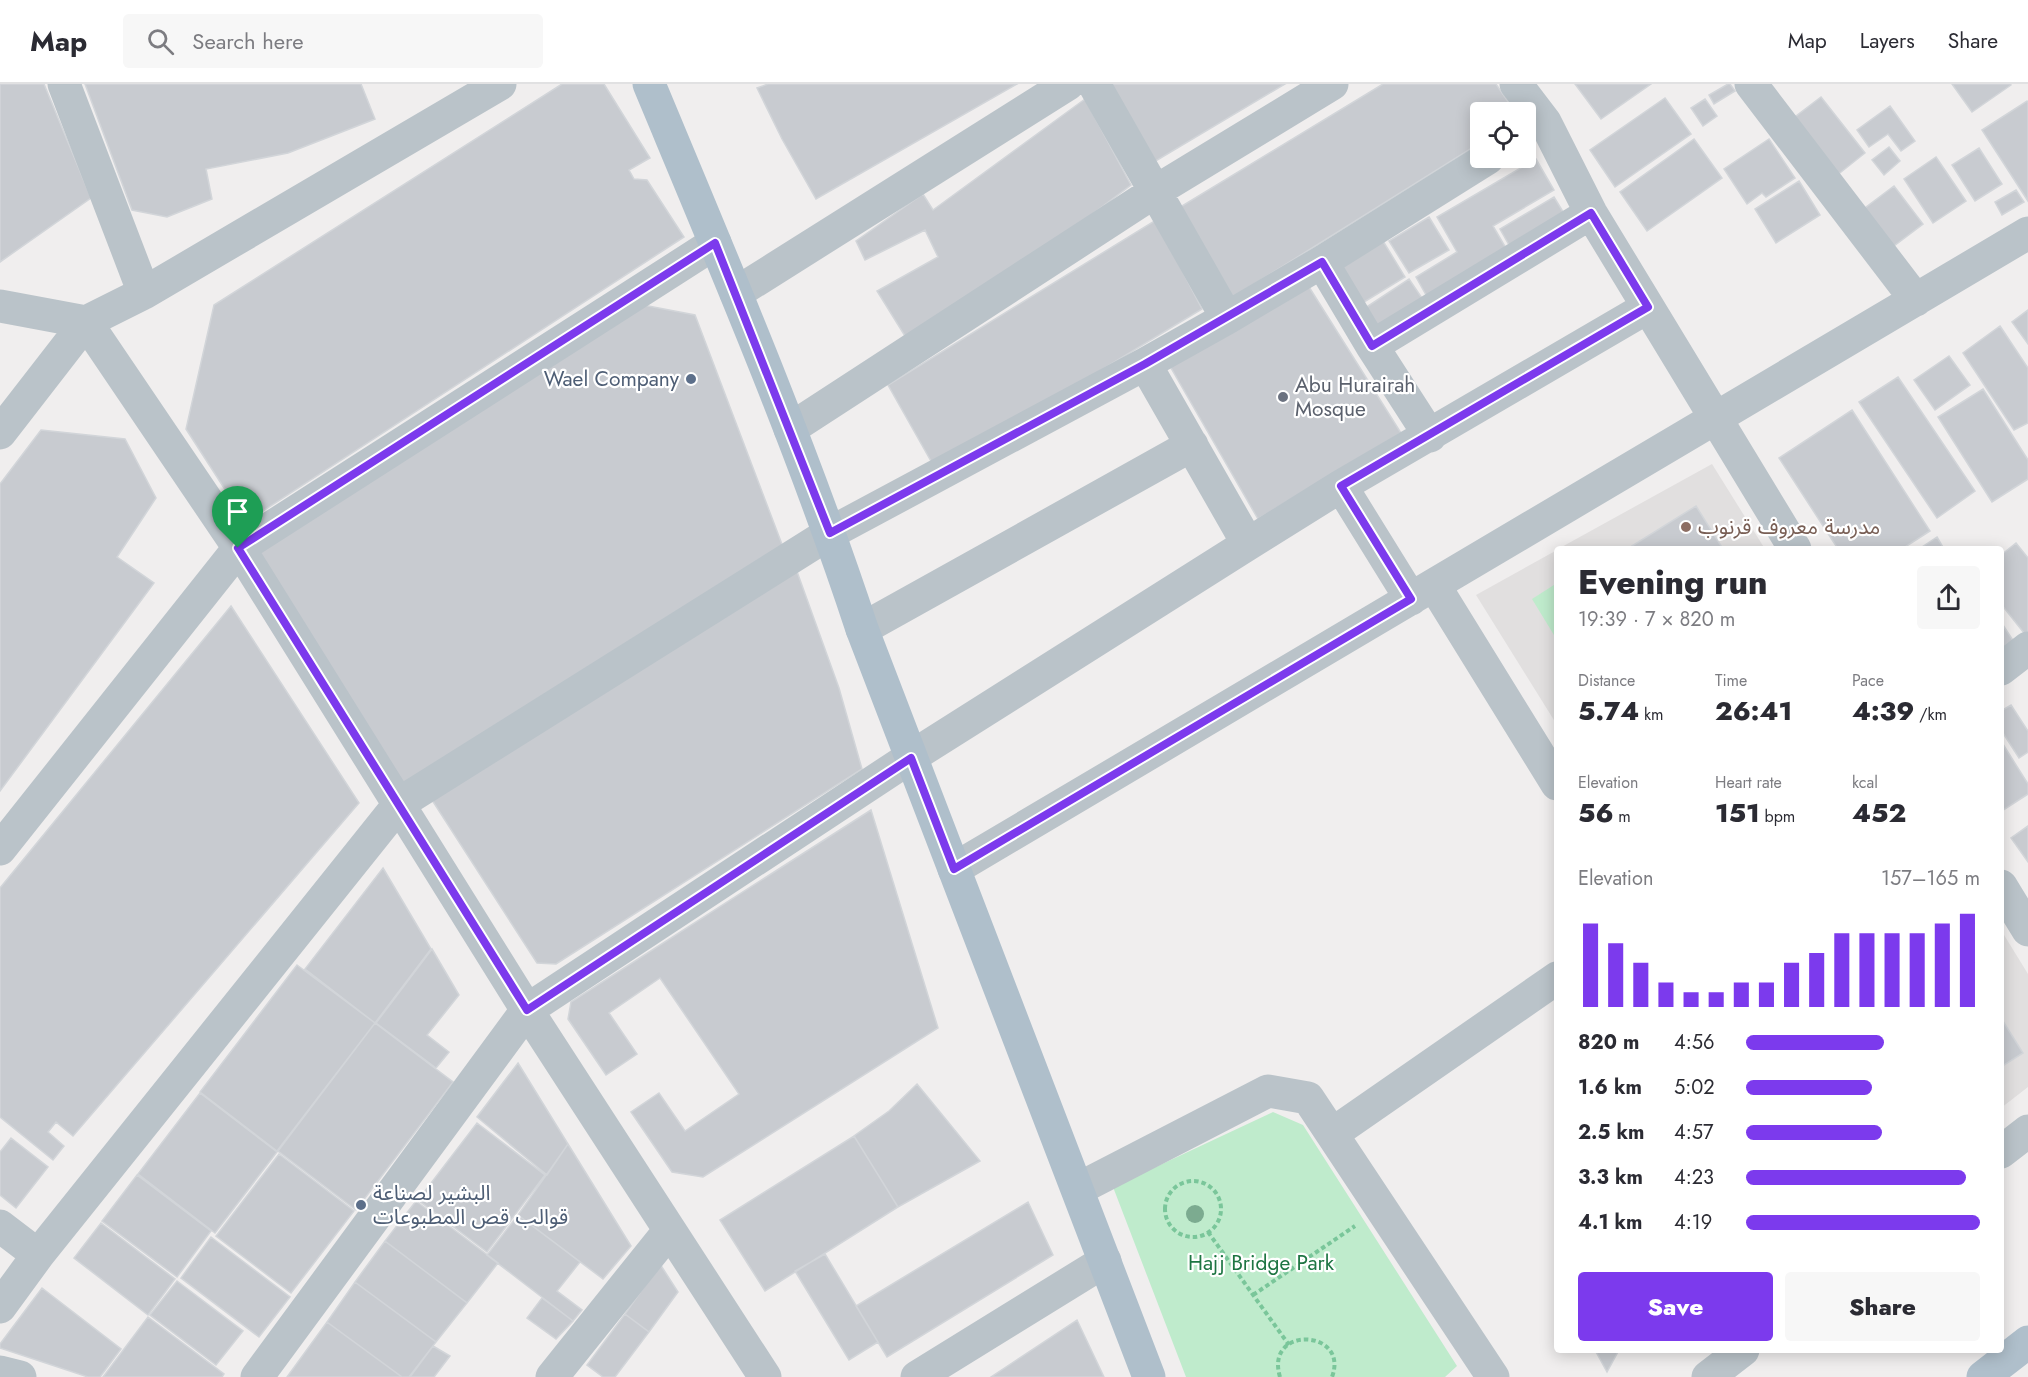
<!DOCTYPE html>
<meta charset="utf-8">
<style>
:root{--surface:#fff;--page:#f7f7f7;--text:#2b2b33;--muted:#7c7c81;--line:#e1e1e2;--accent:#7c3aed}
body{margin:0;font-family:Jost,"Noto Sans Arabic",sans-serif;background:var(--page);color:var(--text);height:100vh;display:flex;flex-direction:column;font-size:22px;white-space:nowrap}
*{box-sizing:border-box;margin:0}
p{font-size:20px;color:var(--muted)}
.icon{flex:none;width:33px;height:33px;fill:none;stroke:currentColor;stroke-width:2;stroke-linecap:round;stroke-linejoin:round}
.map{position:relative;flex:1;overflow:hidden}
.drawer{position:absolute;left:1554px;top:462px;width:450px;height:807px;display:flex;flex-direction:column;background:var(--surface);border-radius:6px;box-shadow:0 3px 15px #0003}
.drawer>*{flex:none}
.tools{position:absolute;left:1470px;top:18px;display:grid;gap:12px}
.tools a{display:grid;place-items:center;width:66px;height:66px;border-radius:6px;background:var(--surface);box-shadow:0 3px 15px #0003;font-size:30px}
.pin{position:absolute;display:grid;place-items:center;width:51px;height:51px;color:#fff;margin:-62px -26px;border-radius:50% 50% 50% 0;rotate:-45deg;box-shadow:0 0 6px #0007}
.pin .icon{rotate:45deg}
.round{display:grid;place-items:center;flex:none;width:63px;height:63px;border-radius:6px;background:var(--page)}
.head{display:flex;align-items:center;justify-content:space-between;height:102px;padding:0 24px}
h1{font-size:33px;font-weight:800;line-height:45px}
.stats{display:grid;grid-template-columns:repeat(3,1fr);gap:9px;height:102px;padding:6px 24px}
.stats div{display:grid;align-content:center}
.stats b{font-size:26px;font-weight:800}
.stats small{font-size:16px;font-weight:400}
.stats p{font-size:16px}
.chart{height:168px;padding:12px 24px}
.chart p{display:flex;justify-content:space-between}
.chart svg{width:100%;height:108px;margin-top:6px;stroke:var(--accent);stroke-width:6}
.action{display:flex;gap:12px;margin-top:auto;padding:12px 24px}
.action a{flex:1;height:69px;border-radius:6px;background:var(--accent);color:#fff;font-size:24px;font-weight:800;line-height:69px;text-align:center}
.action a+a{background:var(--page);color:var(--text)}
ul{padding:0 24px;list-style:none;font-size:20px}
li{display:grid;grid-template-columns:96px 72px 1fr;align-items:center;height:45px}
li i{height:15px;border-radius:8px;background:var(--accent)}
header{display:flex;align-items:center;gap:36px;box-sizing:border-box;height:84px;padding:0 30px;background:var(--surface);border-bottom:2px solid var(--line)}
header strong{font-size:28px}
nav{display:flex;gap:33px;margin-inline-start:auto;font-size:21px}
.search{width:420px;height:54px;background:var(--page);display:flex;align-items:center;gap:15px;box-sizing:border-box;padding:0 21px;border-radius:6px;color:var(--muted);font-size:22px}
.map>svg:first-child{display:block}
.education{fill:#e1dfdf}
.green{fill:#bfebcc}
.building{fill:#c8cbd0;stroke:#d2d5d9;stroke-width:1.5}
.lines{fill:none;stroke-linecap:round;stroke-linejoin:round}
.path{stroke:#7ac69a;stroke-width:4;stroke-dasharray:4.5 3;stroke-linecap:butt}
.minor{stroke:#bac3c9;stroke-width:33}
.major{stroke:#afbfcb;stroke-width:33}
.tree{fill:#7cab90}
.route-casing{stroke:#fff;stroke-width:12}
.route{stroke:#7c3aed;stroke-width:8}
.service-dot{fill:#5c6f8a;stroke:#fff;stroke-width:2}
.worship-dot{fill:#6b7280;stroke:#fff;stroke-width:2}
.education-dot{fill:#8d6e63;stroke:#fff;stroke-width:2}
.labels{text-anchor:middle;stroke-width:4.5;stroke-linejoin:round;paint-order:stroke}
.service-label{font-size:21px;fill:#4e5e75;stroke:#fff;text-anchor:end}
.worship-label{font-size:21px;fill:#5b616d;stroke:#fff;text-anchor:start}
.education-label{font-size:21px;fill:#785e54;stroke:#fff;text-anchor:start}
.park-label{font-size:21px;fill:#1e7543;stroke:#fff}
</style>
<header>
<strong>Map</strong>
<div class="search"><svg class="icon" aria-label="search" viewBox="0 0 24 24"><circle cx="10" cy="10" r="6"/><path d="M15 15l6 6"/></svg>Search here</div>
<nav><a>Map</a><a>Layers</a><a>Share</a></nav>
</header>
<div class="map">
<svg width="2028" height="1293" viewBox="0 0 2028 1293">
<rect width="100%" height="100%" fill="#f0eeee"/>
<!-- education -->
<path class="education" d="M1712 380 1765 465H1558Z
M1557 466V641L1476 511Z
M2001 846 2028 890V1003L2001 1024Z"/>
<!-- green -->
<path class="green" d="M1557 499V556L1532 515Z
M1273 1028 1303 1041 1457 1282 1445 1293H1186L1113 1103Z"/>
<!-- building -->
<path class="building" d="M0 0H44L91 114 0 178Z
M85 0H361L375 35 288 69 206 85 212 115 167 133 132 126Z
M562 0H604L650 74 629 86 634 95 647 96 684 153 246 438 186 345 214 221Z
M768 0H1017L816 115 782 55 757 4Z
M1107 0H1285L1154 78Z
M1383 0H1496L1515 28H1480V59L1232 214 1177 125Z
M1575 0H1651L1601 35Z
M1728 0H1730L1735 7 1714 20 1709 11Z
M1952 0H2010L2011 1 1972 28Z
M1821 13 1865 69 1831 96 1787 39Z
M1665 14 1691 50 1615 103 1590 66Z
M1085 15 1131 101 913 265 877 207 938 173 925 146 865 176 856 157 923 110 933 126Z
M1705 15 1717 32 1703 42 1691 24Z
M2027 17 2028 19V117L1982 46Z
M1890 22 1915 57 1901 67 1888 50 1869 63 1857 46Z
M1694 55 1722 94 1647 147 1620 108Z
M1769 55 1795 94 1766 113 1762 109 1747 120 1724 85Z
M1889 63 1900 77 1884 91 1872 76Z
M1979 64 2002 100 1975 117 1952 81Z
M1936 73 1966 117 1933 139 1904 95Z
M1536 75 1554 106 1493 142 1510 171 1430 218 1416 193 1457 168 1437 133Z
M1799 97 1820 131 1776 159 1755 125Z
M1894 102 1923 140 1886 168 1857 130Z
M2016 106 2024 118 2002 131 1995 118Z
M1554 113 1568 136 1513 168 1500 145Z
M1429 133 1449 166 1409 189 1389 157Z
M1156 136 1202 225 936 386 888 301Z
M1383 157 1405 193 1356 223 1335 188Z
M1304 195 1401 349 1258 435 1167 277Z
M1409 195 1426 220 1376 253 1359 228Z
M643 221 695 231 783 463 404 703 256 465Z
M2028 226V260L2012 238Z
M2000 242 2028 284V339L2014 346 1963 269Z
M1949 272 1970 301 1935 326 1914 296Z
M1898 293 1975 407 1937 434 1859 318Z
M1983 305 2028 376V395L1992 418 1938 333Z
M1852 326 1930 447 1902 465H1838L1779 374Z
M41 346 125 355 156 414 117 473 154 499 0 707V400Z
M1696 422 1723 465H1627Z
M1937 453 1944 465H1919Z
M2016 459 2028 474V554L2001 520V471Z
M795 482 839 604 862 685 556 880 537 879 430 713Z
M231 522 359 719 73 1052 56 1038 48 1048 64 1062 53 1076 0 1033V804Z
M2001 538 2018 564 2001 575Z
M2011 621 2028 647V668L2019 674 2001 646V627Z
M2001 657 2028 700V710L2002 727Z
M871 726 938 944 703 1093 672 1088 631 1028 659 1009 685 1047 739 1010 660 894 609 929 637 970 606 991 568 935 571 918Z
M2028 742V778L2011 754Z
M383 784 431 865 375 939 305 885Z
M432 865 459 911 427 951 449 968 436 984 376 939Z
M297 881 375 939 277 1067 200 1008Z
M2001 934 2023 969 2001 983Z
M375 939 453 998 356 1126 278 1067Z
M518 979 568 1060 547 1091 477 1033Z
M917 1000 980 1077 898 1123 854 1052 889 1027Z
M200 1009 277 1068 215 1149 138 1090Z
M477 1039 545 1091 487 1168 418 1116Z
M854 1052 898 1123 765 1207 720 1136Z
M11 1054 48 1083 16 1124 0 1111V1068Z
M568 1060 631 1162 603 1195 518 1131Z
M279 1070 354 1127 291 1209 216 1152Z
M137 1091 211 1147 177 1193 102 1137Z
M416 1117 498 1179 467 1219 385 1157Z
M1028 1118 1053 1171 887 1273 856 1222Z
M518 1131 580 1178 557 1207 582 1226 573 1237 487 1171Z
M101 1139 175 1195 148 1231 74 1174Z
M211 1153 290 1213 259 1253 181 1194Z
M385 1157 467 1219 436 1258 355 1198Z
M825 1170 878 1258 849 1276 795 1187Z
M660 1180 678 1208 649 1248 625 1230Z
M177 1197 243 1247 216 1281 150 1231Z
M355 1198 436 1258 409 1293H402L327 1238Z
M42 1204 121 1265 100 1293H88L0 1264V1260Z
M542 1214 573 1237 556 1255 527 1234Z
M625 1230 649 1248 615 1293H603L587 1281Z
M148 1233 224 1290 222 1293H103Z
M1077 1236 1104 1293H991Z
M327 1238 402 1293H287Z
M433 1262 450 1272 434 1293H410Z
M1595 1266H1619L1607 1288Z"/>
<g class="lines">
<!-- path -->
<path class="path" d="M1165 1125a28 28 0 1 1 56 0a28 28 0 1 1-56 0Z
M1208 1148 1289 1261
M1253 1211 1355 1142
M1280 1293C1264 1241 1350 1245 1332 1293"/>
<!-- minor -->
<path class="minor" d="M64 0 144 209
M1094 0 1227 234
M1516 0 1545 38 1591 129 1795 465
M1751 0 1916 216
M1322 178 1372 262 1430 352
M736 209 1068 0
M0 222 86 238 239 464 527 926 765 1293
M1372 262 1591 129
M1145 280 1248 460
M790 345 1156 107 1332 0
M0 349 86 238 144 209 500 0
M1341 402 1411 515
M1434 501 1557 700
M862 545 1192 361
M2001 585 2028 564
M0 765 239 464 715 159
M954 785 2028 149
M2001 802 2028 846
M1332 1050 1557 894
M2001 1068 2028 1047
M1078 1105 1268 1007 1308 1014 1493 1293
M0 1142 38 1171
M0 1223 38 1171 400 719 830 449 1145 280 1227 234 1322 178 1488 74
M0 1288 20 1293
M257 1293 527 926 911 673 1248 460 1341 402 1648 223
M552 1293 669 1147
M917 1293 1105 1177
M1708 1293 1743 1266"/>
<!-- major -->
<path class="major" d="M649 0C724 180 801 360 862 545L1149 1293
M1983 1293 2028 1258"/>
</g>
<!-- trees -->
<circle class="tree" cx="1195" cy="1130" r="9"/>
<g class="lines">
<!-- route casing -->
<g class="route-casing">
<path id="route" d="M1591 129 1648 223 1341 402 1411 515 954 785 911 674 527 926 238 464 715 159 830 449 1145 280 1322 178 1372 262Z"/>
</g>
<!-- route -->
<use href="#route" class="route"/>
</g>
<!-- markers -->
<g class="service-dot">
<circle cx="691" cy="295" r="6"/>
<circle cx="361" cy="1121" r="6"/>
</g>
<circle class="worship-dot" cx="1283" cy="313" r="6"/>
<circle class="education-dot" cx="1686" cy="443" r="6"/>
<g class="labels">
<!-- service labels -->
<g class="service-label">
<text x="679" y="302">Wael Company</text>
<text x="373" y="1116" text-anchor="start">البشير لصناعة<tspan x="373" dy="24">قوالب قص المطبوعات</tspan></text>
</g>
<!-- worship labels -->
<g class="worship-label">
<text x="1295" y="308">Abu Hurairah<tspan x="1295" dy="24">Mosque</tspan></text>
</g>
<!-- education labels -->
<g class="education-label">
<text x="1698" y="450">مدرسة معروف قرنوب</text>
</g>
<!-- park labels -->
<g class="park-label">
<text x="1261" y="1186">Hajj Bridge Park</text>
</g>
</g>
</svg>
<div class="tools">
<a><svg class="icon" aria-label="locate" viewBox="0 0 24 24"><circle cx="12" cy="12" r="6"/><path d="M12 2v4M12 18v4M2 12h4M18 12h4"/></svg></a>
</div>
<div class="pin" style="left:238px;top:464px;background:#1e9e55"><svg class="icon" aria-label="arrive" viewBox="0 0 24 24"><path d="M6 21V4h12l-3 4 3 4H6"/></svg></div>
<section class="drawer">
<div class="head"><div><h1>Evening run</h1><p>19:39 · 7 × 820 m</p></div><a class="round"><svg class="icon" aria-label="share" viewBox="0 0 24 24"><path d="M12 15V3M7 8l5-5 5 5M5 13v7h14v-7"/></svg></a></div>
<div class="stats">
<div><p>Distance</p><b>5.74<small> km</small></b></div>
<div><p>Time</p><b>26:41</b></div>
<div><p>Pace</p><b>4:39<small> /km</small></b></div>
</div>
<div class="stats">
<div><p>Elevation</p><b>56<small> m</small></b></div>
<div><p>Heart rate</p><b>151<small> bpm</small></b></div>
<div><p>kcal</p><b>452</b></div>
</div>
<div class="chart"><p><span>Elevation</span>157–165 m</p>
<svg viewBox="0 0 160 44" preserveAspectRatio="none"><path d="M5 44V10M15 44V18M25 44V26M35 44V34M45 44V38M55 44V38M65 44V34M75 44V34M85 44V26M95 44V22M105 44V14M115 44V14M125 44V14M135 44V14M145 44V10M155 44V6"/></svg>
</div>
<ul>
<li><b>820 m</b>4:56<i style="width:59%"></i></li>
<li><b>1.6 km</b>5:02<i style="width:54%"></i></li>
<li><b>2.5 km</b>4:57<i style="width:58%"></i></li>
<li><b>3.3 km</b>4:23<i style="width:94%"></i></li>
<li><b>4.1 km</b>4:19<i style="width:100%"></i></li>
</ul>
<div class="action"><a>Save</a><a>Share</a></div>
</section>
</div>
